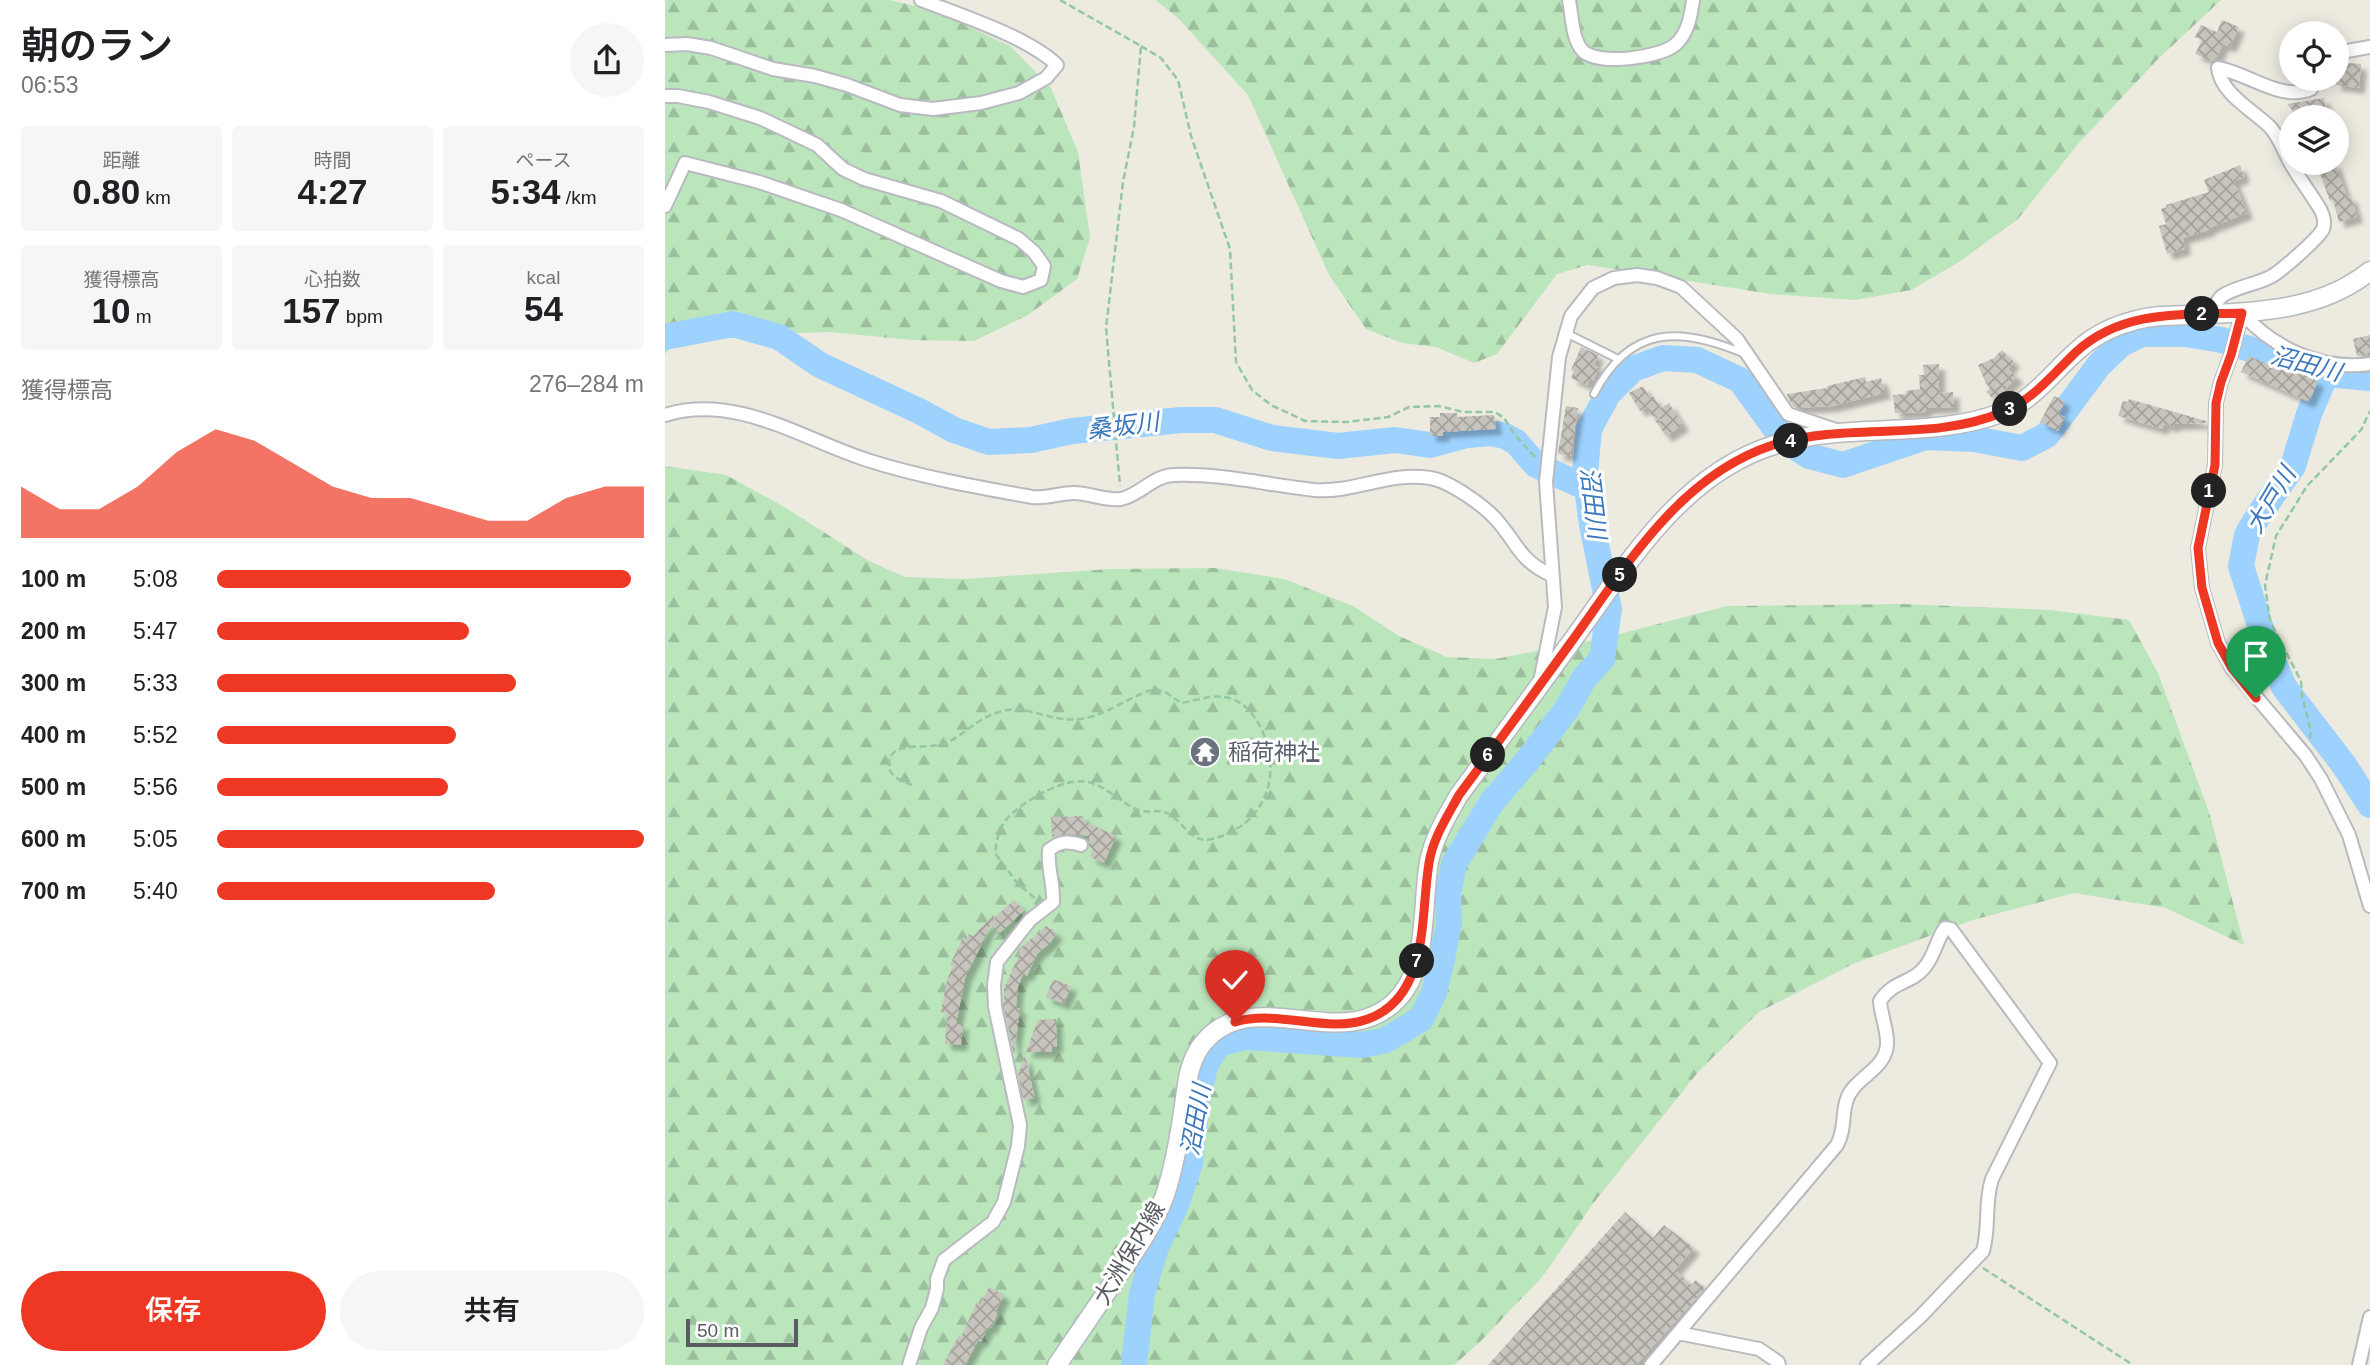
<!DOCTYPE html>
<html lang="ja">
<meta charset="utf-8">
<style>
:root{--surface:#fff;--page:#f6f6f6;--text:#202124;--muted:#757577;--accent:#ee3824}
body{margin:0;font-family:Arial,"Noto Sans JP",sans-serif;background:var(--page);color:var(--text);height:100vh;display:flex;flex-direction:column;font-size:26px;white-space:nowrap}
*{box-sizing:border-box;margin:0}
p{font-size:23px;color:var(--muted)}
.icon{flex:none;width:38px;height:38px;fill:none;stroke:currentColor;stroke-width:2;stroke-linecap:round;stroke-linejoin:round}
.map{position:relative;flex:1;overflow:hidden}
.side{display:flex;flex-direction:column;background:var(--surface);width:665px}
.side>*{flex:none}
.tools{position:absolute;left:1614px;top:21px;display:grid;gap:14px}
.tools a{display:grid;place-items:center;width:70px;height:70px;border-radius:50%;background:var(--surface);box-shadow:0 4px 18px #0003;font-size:35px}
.scale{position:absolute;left:21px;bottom:18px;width:112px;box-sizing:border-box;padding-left:7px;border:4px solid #595c62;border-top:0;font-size:19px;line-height:24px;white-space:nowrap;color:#595c62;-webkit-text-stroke:5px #fff;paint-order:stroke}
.pin{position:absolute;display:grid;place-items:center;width:60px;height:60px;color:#fff;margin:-72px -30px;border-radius:50% 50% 50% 0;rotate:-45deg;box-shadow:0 0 7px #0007}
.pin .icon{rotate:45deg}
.km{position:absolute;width:35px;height:35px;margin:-18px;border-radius:50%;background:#222;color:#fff;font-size:19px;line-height:35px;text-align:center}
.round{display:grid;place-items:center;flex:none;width:74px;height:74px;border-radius:37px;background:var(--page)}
.headline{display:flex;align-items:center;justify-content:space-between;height:119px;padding:0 21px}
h1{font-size:38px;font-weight:600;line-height:52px}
.figures{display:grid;grid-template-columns:repeat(3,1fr);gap:10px;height:119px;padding:7px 21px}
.figures div{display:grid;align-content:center;border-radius:7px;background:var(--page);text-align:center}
.figures b{font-size:35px;font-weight:600}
.figures small{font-size:19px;font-weight:400}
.figures p{font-size:19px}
.chart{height:196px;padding:14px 21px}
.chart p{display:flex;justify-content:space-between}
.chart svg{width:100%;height:126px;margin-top:7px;fill:var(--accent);opacity:.7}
.button{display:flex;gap:14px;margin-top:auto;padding:14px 21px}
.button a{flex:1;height:80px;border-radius:42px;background:var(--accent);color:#fff;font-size:28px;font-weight:600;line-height:80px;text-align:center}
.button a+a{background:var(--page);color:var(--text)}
ul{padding:0 21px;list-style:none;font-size:23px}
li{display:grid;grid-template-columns:112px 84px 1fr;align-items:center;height:52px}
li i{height:18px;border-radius:9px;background:var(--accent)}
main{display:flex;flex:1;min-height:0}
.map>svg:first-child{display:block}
.forest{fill:url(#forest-firs)}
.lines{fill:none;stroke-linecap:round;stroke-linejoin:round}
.river{stroke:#9dd2ff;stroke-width:26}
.building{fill:url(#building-cross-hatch);filter:url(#shadow)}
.lane-casing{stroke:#b8bac0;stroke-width:10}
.street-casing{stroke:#b8bac0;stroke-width:16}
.secondary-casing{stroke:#b6b9c0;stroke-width:21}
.path{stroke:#94c7a3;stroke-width:2.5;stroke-dasharray:7 3.5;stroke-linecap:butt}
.lane{stroke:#fff;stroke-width:6}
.street{stroke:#fff;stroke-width:12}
.secondary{stroke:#fff;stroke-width:18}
.route-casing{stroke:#fff;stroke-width:14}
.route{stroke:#ee3824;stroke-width:9}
.labels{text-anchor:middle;stroke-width:6;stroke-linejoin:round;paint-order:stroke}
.worship-label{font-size:23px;fill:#5b616d;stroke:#fff;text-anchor:start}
.street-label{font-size:23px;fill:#595c62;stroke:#fff}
.water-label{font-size:24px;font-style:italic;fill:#3b77bd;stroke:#fff}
</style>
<main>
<section class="side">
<div class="headline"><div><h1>朝のラン</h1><p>06:53</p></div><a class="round"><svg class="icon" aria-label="share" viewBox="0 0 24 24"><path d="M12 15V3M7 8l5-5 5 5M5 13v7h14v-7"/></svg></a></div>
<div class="figures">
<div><p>距離</p><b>0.80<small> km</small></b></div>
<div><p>時間</p><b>4:27</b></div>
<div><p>ペース</p><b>5:34<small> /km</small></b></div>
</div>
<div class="figures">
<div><p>獲得標高</p><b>10<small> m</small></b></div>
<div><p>心拍数</p><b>157<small> bpm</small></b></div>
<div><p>kcal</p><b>54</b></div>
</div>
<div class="chart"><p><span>獲得標高</span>276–284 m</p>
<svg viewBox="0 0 160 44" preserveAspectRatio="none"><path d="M0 44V26L10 34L20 34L30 26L40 14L50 6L60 10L70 18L80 26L90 30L100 30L110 34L120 38L130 38L140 30L150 26L160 26V44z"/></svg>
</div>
<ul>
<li><b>100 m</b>5:08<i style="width:97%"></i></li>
<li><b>200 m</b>5:47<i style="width:59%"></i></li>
<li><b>300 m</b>5:33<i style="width:70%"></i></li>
<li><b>400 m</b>5:52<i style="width:56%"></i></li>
<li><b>500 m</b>5:56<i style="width:54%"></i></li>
<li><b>600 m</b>5:05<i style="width:100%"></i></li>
<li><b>700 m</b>5:40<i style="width:65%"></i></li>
</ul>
<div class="button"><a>保存</a><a>共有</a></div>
</section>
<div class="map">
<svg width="1705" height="1365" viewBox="0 0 1705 1365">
<defs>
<pattern id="forest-firs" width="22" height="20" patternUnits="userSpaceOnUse" patternTransform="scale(1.75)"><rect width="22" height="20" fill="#bbe6bc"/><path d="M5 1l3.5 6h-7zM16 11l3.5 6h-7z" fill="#9bbe9c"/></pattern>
<pattern id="building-cross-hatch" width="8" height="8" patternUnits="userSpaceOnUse" patternTransform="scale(1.75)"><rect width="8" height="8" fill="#c7c4bd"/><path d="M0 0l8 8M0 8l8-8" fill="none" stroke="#a5a29d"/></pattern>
<filter id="shadow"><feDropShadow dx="6" dy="6" stdDeviation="2" flood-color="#0004"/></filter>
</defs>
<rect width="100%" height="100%" fill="#edeae0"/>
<!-- forest -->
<path class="forest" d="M0 0H224L268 10 345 46 386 88 413 152 425 238 412 279 363 315 309 341 247 340 163 332 62 336 13 340 0 354Z
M490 0H1556L1494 58 1414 143 1353 219 1294 262 1246 290 1190 300 1106 294 923 265 892 274 832 354 809 363 771 347 737 343 701 329 664 275 583 95 512 17Z
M0 466 61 475 121 508 204 561 240 577 299 579 445 569 550 568 619 579 688 606 734 636 782 657 830 659 939 638 1062 606 1236 604 1385 610 1464 620 1493 673 1545 815 1579 945 1501 908 1409 893 1308 920 1188 964 1094 1012 1034 1071 930 1201 878 1276 815 1342 789 1365H0Z"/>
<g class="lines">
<!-- river -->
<path class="river" d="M0 337 68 324 114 337 155 365 254 411 289 430 324 442 366 440 407 431 516 420H550L607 438 673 446 730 440 765 445 802 435 826 433 840 436 851 442 871 465 922 488
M1661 374 1644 414 1628 466 1593 516 1582 535 1576 566 1602 647 1619 687 1679 765 1705 805
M469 1365 477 1294 490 1250 511 1205 525 1163 532 1101 540 1066 553 1044 581 1037 697 1045 721 1040 756 1019 769 993 777 959 784 923 783 895 789 864 827 802 863 760 901 710 920 677 937 659 944 609 927 525 920 473 924 429 943 394 968 369 998 358 1032 360 1075 380 1118 439 1144 456 1178 465 1261 437 1309 439 1357 448 1382 435 1434 365 1456 344 1477 334H1520L1557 340 1661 374 1705 378"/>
</g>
<!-- building -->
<path class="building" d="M1557 20 1574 27 1565 47 1558 44 1551 59 1547 61 1530 54 1537 40 1530 37 1536 25 1552 32Z
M1671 62 1696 64 1694 88 1671 85Z
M1659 98 1662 117H1633L1622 104Z
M1651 163H1670L1682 197 1686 196 1692 217 1674 222 1668 200 1665 201Z
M1575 165 1579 177 1569 181 1582 213 1544 228V230L1518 238 1520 249 1502 254 1494 226 1501 224 1496 209 1502 207 1501 205 1544 192 1539 180Z
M1705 335V355L1692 356 1688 339Z
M916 347 933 355 929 365 934 368 928 381 925 379 922 385 906 378 909 371 906 370Z
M1337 350 1349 362 1343 369 1352 377 1330 400 1321 392 1325 388 1321 383 1313 365 1329 358Z
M1584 356 1609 367 1611 363 1653 381 1644 402 1576 372Z
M1274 364V393L1288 392 1289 407 1261 408V412L1230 413 1228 395 1241 394V391L1255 389 1254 375H1259L1258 365Z
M1200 377 1201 382 1216 378 1220 393 1167 406 1134 408 1129 407 1123 398 1122 394 1162 388V386Z
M978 386 985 398 988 396 996 408 1004 403 1018 425 1001 436 990 420 1000 421 986 415 982 407 975 411 964 393Z
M1389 396 1400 401 1394 414 1400 417 1393 431 1375 422Z
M1464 399 1541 421V423L1509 424 1508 427 1499 424 1497 429 1453 416 1458 401 1463 402Z
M901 406 913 408 905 456 893 454Z
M775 413H792V417L829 415 831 429 778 432V436H765V417H775Z
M419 816V821L451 836 439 863 425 857 428 849 424 847V836L403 834 387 837 386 817Z
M349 900 359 910 335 933 326 924 300 978 291 1024H298L296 1045 280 1044 282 1013 276 1012 282 980 288 966 285 965 298 937 302 939 304 934 308 936 328 915 329 918Z
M381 926 392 933 385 943 372 954 362 976 358 974 353 987 351 1008H355L349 1055 339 1009V988L355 953 353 950Z
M388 979 406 986 399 1004 381 997Z
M391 1019 392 1047H387V1052H361L373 1020Z
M360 1055 370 1098 359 1100 353 1075Z
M960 1212 988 1238 999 1225 1029 1248 1010 1270 1026 1285 1031 1280 1040 1288 1036 1293 971 1365H823Z
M324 1287 339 1295 331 1311 333 1312 326 1328 323 1327 316 1342 313 1341 300 1365H278L294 1335 296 1337 312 1302 315 1304Z"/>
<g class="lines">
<!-- lane casing -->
<g class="lane-casing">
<path id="lane" d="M901 333 953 359
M929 394C965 325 1015 326 1080 354"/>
</g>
<!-- street casing -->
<g class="street-casing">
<path id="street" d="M904 0C907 15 907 40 918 51 933 66 996 58 1011 44 1023 33 1026 15 1028 0
M0 45 22 44 46 48 108 69 150 76 182 85 235 105 268 109 316 103 354 93 381 78 392 65C363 37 295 15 256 0
M1671 53 1705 47
M0 96H13L44 102 95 118 152 145 178 169 199 179 276 201 354 239 369 252 379 266 376 280 358 287 336 281 176 210 94 182 20 163 0 206
M1577 313 1566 355 1556 382 1551 403 1550 465 1533 548 1537 588 1553 643 1567 668 1641 756 1656 779 1684 835 1705 906
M1577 313C1608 348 1657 371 1705 364
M1546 314C1549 308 1552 300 1557 296 1572 286 1591 285 1607 276 1616 271 1654 238 1658 229 1661 221 1657 211 1652 204 1644 191 1634 178 1626 164 1619 152 1615 138 1605 127 1588 110 1556 94 1553 68 1583 73 1616 102 1646 89L1651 79
M0 415C71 393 137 439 202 460 255 477 312 487 367 497 381 499 395 493 409 493 424 493 441 501 456 499 475 495 488 476 508 475 556 473 603 485 650 490 689 493 726 471 765 478 785 481 823 508 835 524 854 547 856 561 886 575
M875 682 890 607 881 482 894 357 906 316 928 288 949 278 972 275 992 278 1016 287 1072 339 1123 414 1174 431
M1013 1333 1094 1349 1113 1362 1114 1365
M244 1365 256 1328 267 1308 272 1289V1279L279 1260 328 1222 339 1202 353 1146 355 1125 330 1007 329 985 332 962 365 920 388 902C389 883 382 868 384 850 395 841 403 841 416 845
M986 1365 1172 1145C1180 1130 1177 1117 1181 1102 1187 1078 1220 1071 1222 1045 1223 1031 1216 1016 1215 1001 1229 980 1246 984 1259 968 1269 957 1271 941 1280 928L1286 929 1385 1063 1327 1179C1319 1203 1325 1227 1318 1251L1255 1317 1202 1365
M1694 1365 1705 1317"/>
</g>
<!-- secondary casing -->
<g class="secondary-casing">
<path id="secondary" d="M392 1365C412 1336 432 1306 452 1277 470 1251 489 1225 500 1195 509 1168 514 1139 518 1112 522 1087 522 1062 539 1042 591 981 682 1060 736 995 763 963 757 902 764 862 769 837 782 816 794 795 831 745 868 695 904 645 960 569 1013 475 1109 445 1183 421 1264 440 1336 413 1375 398 1394 361 1427 339 1439 331 1453 325 1468 321 1486 315 1504 316 1523 315 1586 312 1653 313 1705 271"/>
</g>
<!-- path -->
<path class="path" d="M395 0 476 46 469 127 458 182 441 328 455 486
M476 46 496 58 513 80 526 136 565 249 571 362 587 390 606 405 640 421 682 422 723 417 744 407 774 406 798 412H830L839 418 850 435 871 458
M1645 739 1646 731 1637 696 1636 681 1605 621 1600 585 1611 536 1642 486 1696 430 1705 411
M247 785C238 781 224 777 224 766 222 738 264 751 281 743 303 733 314 715 342 710 368 706 389 725 421 718 445 713 467 695 490 689L502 693 516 703C529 701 545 695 558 697 572 698 585 709 592 721 620 768 604 825 547 839 525 844 520 823 504 814 494 808 483 814 473 810 456 803 444 789 427 783 407 776 379 791 362 802 340 817 333 826 330 853L352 883 371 899
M1318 1268 1468 1365"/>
<!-- lane -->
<use href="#lane" class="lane"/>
<!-- street -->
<use href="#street" class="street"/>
<!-- secondary -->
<use href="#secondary" class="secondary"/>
</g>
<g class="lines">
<!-- route casing -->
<g class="route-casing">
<path id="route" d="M570 1022C614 1009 661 1034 703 1019 765 996 755 917 764 863 768 838 782 817 794 795 831 745 868 695 904 645 960 568 1013 476 1108 445 1183 421 1266 443 1338 412 1369 399 1388 374 1411 352 1458 309 1518 315 1577 313L1566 355 1556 382 1551 403 1550 465 1533 548 1537 588 1553 643 1567 668 1591 698"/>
</g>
<!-- route -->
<use href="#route" class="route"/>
</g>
<!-- icons -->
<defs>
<g id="temple-disc" transform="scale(1.575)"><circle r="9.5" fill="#6b7280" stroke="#fff"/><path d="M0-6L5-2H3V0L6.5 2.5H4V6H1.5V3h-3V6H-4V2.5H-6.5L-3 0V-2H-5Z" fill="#fff"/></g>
</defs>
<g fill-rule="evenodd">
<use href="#temple-disc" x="540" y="752"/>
</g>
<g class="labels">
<!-- worship labels -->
<g class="worship-label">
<text x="563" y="760">稲荷神社</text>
</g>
<!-- street labels -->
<g class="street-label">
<text transform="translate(464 1253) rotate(-59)" y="8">大洲保内線</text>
</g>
<!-- water labels -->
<g class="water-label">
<text transform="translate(1641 364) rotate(15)" y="8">沼田川</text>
<text transform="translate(458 426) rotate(-7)" y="8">桑坂川</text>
<text transform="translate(1606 500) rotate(-59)" y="8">大戸川</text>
<text transform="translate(928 503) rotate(83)" y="8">沼田川</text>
<text transform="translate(531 1120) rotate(-80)" y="8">沼田川</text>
</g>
</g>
</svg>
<div class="tools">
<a><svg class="icon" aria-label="locate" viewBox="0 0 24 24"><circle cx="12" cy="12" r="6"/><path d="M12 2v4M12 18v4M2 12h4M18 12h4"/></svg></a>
<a><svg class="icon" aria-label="layers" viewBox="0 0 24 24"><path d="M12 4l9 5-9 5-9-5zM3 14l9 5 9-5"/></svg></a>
</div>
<div class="scale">50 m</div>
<div class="pin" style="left:1591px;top:698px;background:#1e9e55"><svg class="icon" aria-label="arrive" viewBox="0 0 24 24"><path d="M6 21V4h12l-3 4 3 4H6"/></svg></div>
<div class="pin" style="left:570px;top:1022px;background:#d93025"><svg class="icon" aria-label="check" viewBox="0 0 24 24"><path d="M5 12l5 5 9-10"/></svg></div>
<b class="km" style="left:1544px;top:491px">1</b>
<b class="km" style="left:1537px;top:314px">2</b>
<b class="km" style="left:1345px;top:409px">3</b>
<b class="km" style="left:1126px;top:441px">4</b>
<b class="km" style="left:955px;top:575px">5</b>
<b class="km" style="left:823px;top:755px">6</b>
<b class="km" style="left:752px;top:961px">7</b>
</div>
</main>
